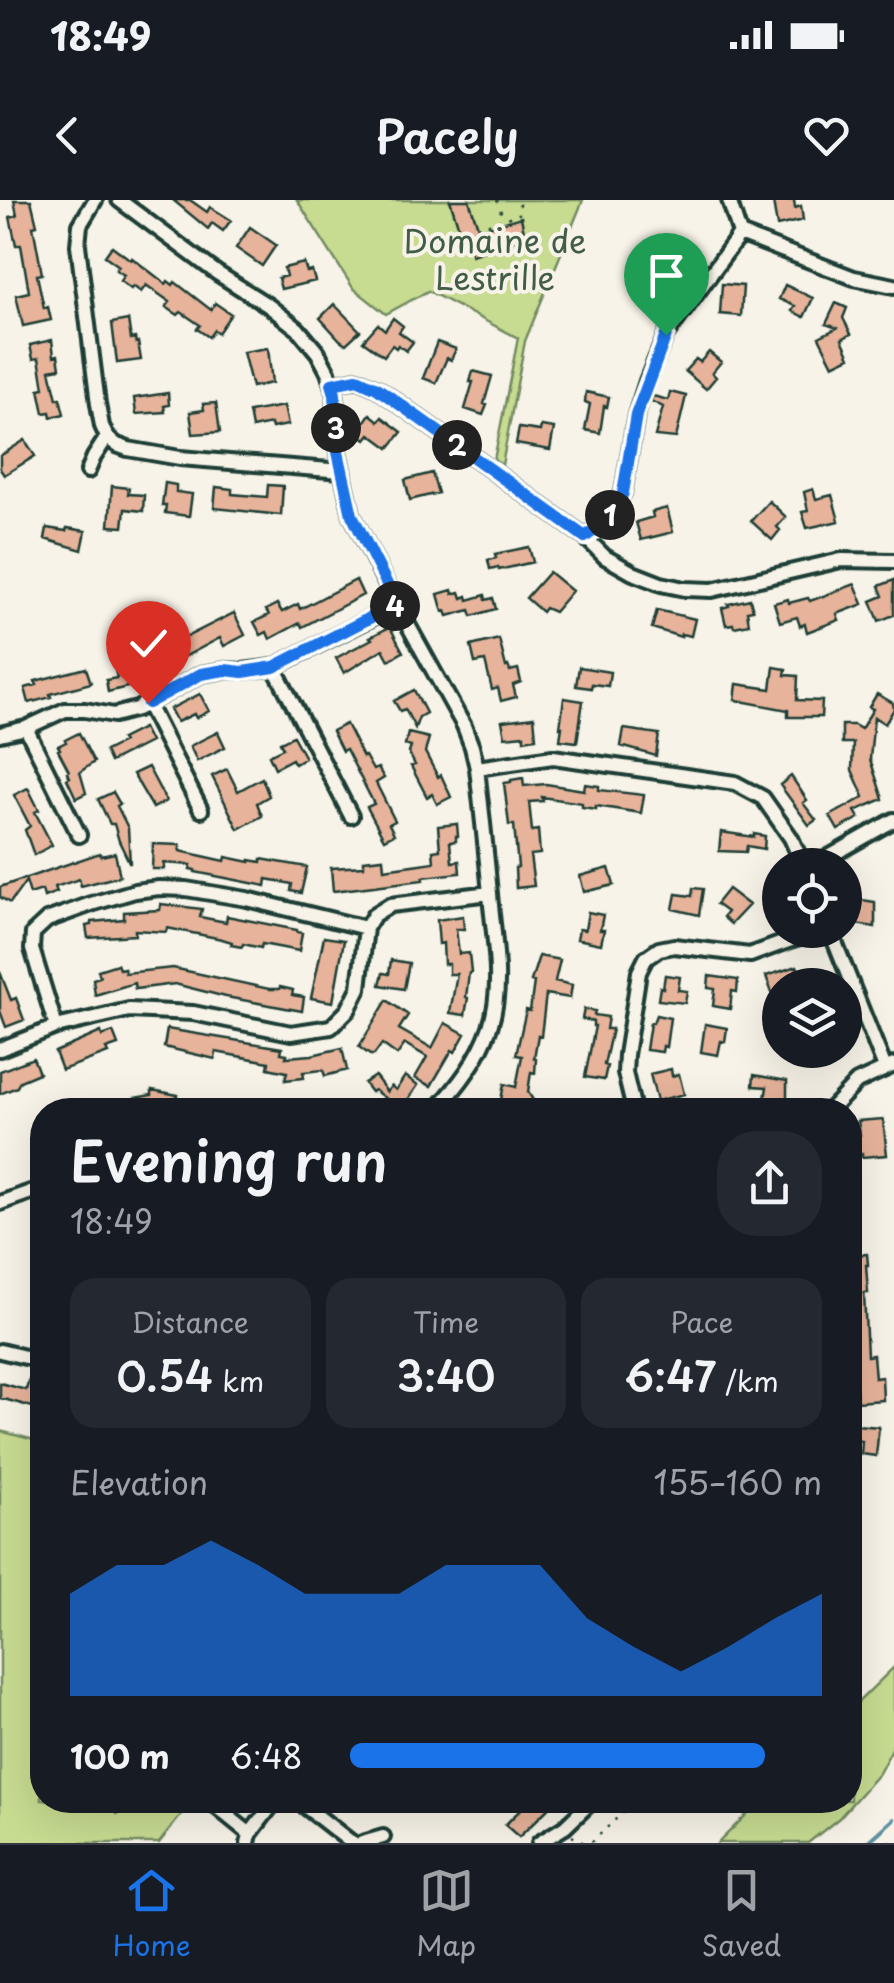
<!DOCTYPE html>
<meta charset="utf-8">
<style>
:root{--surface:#171b24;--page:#242831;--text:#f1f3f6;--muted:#9ea1a6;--line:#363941;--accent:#1a73e8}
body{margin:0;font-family:"Playpen Sans",sans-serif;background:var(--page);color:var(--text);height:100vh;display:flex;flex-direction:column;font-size:38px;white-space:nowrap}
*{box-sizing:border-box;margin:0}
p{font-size:32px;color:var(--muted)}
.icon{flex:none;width:55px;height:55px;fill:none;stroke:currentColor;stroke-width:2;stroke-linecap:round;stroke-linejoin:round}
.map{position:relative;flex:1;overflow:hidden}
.drawer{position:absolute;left:30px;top:898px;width:832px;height:715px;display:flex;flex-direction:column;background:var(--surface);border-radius:40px;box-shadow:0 10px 40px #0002}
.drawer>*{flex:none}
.buttons{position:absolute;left:762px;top:648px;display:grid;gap:20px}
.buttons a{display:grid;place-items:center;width:100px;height:100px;border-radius:50%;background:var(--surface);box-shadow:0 10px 40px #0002;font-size:50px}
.pin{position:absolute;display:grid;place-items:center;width:85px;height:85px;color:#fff;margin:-102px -42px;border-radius:50% 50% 50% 0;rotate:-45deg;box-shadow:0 0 10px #0007}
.pin .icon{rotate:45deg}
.km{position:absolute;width:50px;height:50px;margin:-25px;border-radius:50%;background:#222;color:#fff;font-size:28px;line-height:50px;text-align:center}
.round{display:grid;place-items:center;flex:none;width:105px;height:105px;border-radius:40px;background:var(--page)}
.summary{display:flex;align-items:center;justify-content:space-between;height:170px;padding:0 40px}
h1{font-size:55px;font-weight:600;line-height:75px}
.stats{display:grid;grid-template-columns:repeat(3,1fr);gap:15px;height:170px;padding:10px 40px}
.stats div{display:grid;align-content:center;border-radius:25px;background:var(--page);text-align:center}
.stats b{font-size:42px;font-weight:600}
.stats small{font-size:28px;font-weight:400}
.stats p{font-size:28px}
.chart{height:280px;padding:20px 40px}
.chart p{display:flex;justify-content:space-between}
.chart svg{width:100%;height:180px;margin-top:10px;fill:var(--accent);opacity:.7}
ul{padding:0 40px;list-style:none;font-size:32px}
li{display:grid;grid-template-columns:160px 120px 1fr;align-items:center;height:75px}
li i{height:25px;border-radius:12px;background:var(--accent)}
.status{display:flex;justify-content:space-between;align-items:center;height:70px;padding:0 50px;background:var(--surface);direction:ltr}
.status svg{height:28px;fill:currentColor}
header{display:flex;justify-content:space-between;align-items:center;height:130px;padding:0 40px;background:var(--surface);font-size:45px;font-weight:600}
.tabs{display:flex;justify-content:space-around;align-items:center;height:140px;border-top:2px solid var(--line);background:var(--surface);font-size:28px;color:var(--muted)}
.tabs a{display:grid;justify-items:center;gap:5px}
.tabs .current{color:var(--accent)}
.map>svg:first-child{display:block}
.green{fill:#c7db91;stroke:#738c62;stroke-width:2.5}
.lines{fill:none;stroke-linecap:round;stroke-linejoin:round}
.stream{stroke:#6090a2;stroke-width:4}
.building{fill:#e7b39a;stroke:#1f3d34;stroke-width:2.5}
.minor-casing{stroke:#1f3d34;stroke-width:20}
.path{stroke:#1f3d34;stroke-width:2.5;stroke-dasharray:2.5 8;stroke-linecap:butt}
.minor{stroke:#f7f3e8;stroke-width:12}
.route-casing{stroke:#fff;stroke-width:20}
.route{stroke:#1a73e8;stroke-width:12}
.labels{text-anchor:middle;stroke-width:8;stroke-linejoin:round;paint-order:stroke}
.park-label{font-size:32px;fill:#415d47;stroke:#f7f3e8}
</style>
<div class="status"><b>18:49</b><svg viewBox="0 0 49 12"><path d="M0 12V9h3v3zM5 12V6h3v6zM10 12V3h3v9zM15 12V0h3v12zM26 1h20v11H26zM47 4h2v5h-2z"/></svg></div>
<header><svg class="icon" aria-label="back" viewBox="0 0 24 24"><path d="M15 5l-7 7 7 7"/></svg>Pacely<svg class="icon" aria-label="heart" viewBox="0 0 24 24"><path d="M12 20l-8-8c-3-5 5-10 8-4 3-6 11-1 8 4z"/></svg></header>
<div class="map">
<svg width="894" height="1643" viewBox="0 0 894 1643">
<rect width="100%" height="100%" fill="#f7f3e8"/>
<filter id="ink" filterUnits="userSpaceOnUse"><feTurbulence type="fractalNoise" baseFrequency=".01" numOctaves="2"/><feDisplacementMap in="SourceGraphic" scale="20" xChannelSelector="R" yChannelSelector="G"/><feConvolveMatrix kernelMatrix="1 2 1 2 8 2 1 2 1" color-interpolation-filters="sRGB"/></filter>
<g filter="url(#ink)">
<!-- green -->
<path class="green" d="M297 0H583L525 141 502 265 494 260 518 138 428 91 386 114 353 88Z
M0 1231 42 1242V1600H110L117 1614 148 1600H193L159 1643H0Z
M894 1467V1545L879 1573 839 1618 808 1643H718L761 1600H850V1510Z"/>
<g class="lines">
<!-- stream -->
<path class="stream" d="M867 1643 894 1619"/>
</g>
<!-- building -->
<path class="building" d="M14 0H31L37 25 33 26 42 74 37 75 44 108 48 107 51 120 23 126 16 95 29 92 21 45H16L10 17 17 15Z
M173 0H190L207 12 210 7 231 20 223 31 212 23 208 29Z
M450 0H469L479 30 521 17 525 37 472 55 468 44H464Z
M787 0H794L795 8 801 6 803 20 777 26 773 2Z
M250 27 276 45 262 66 236 48Z
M660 43 678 52 669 71 676 75 670 86 656 79 659 72 648 67Z
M112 46 131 60 132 58 166 84 168 81 173 85 175 82 211 110 215 103 231 114 218 133 214 130 209 137 197 129 200 125 181 112 178 115 166 107 170 102 146 85 141 92 133 86 131 89 120 81 124 75 116 70 119 66 105 56Z
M304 63 307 72 312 71 315 81 281 89 278 78 286 76 284 68Z
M722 84 743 86 741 116 720 114Z
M785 85 813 98 804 117 792 111 795 106 779 99Z
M836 103 847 108 843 118 851 134 842 139 850 157 833 165 819 137 837 128 826 124Z
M334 104 360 131 346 144 340 140 320 118Z
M393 118 403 126 399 132 413 142 406 151 398 145 396 148 392 145 384 156 363 141 378 124 385 130Z
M128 120 131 139 135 138 136 143 138 142 141 160 117 163 112 123Z
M52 140 54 156 58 155 60 168 50 170 57 199 60 198 64 214 51 217 50 212 44 213 39 189 44 188 39 158 33 159 30 145Z
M437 142 456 149 451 160 447 158 436 183 423 178Z
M268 148 272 183 252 187 243 152Z
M709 152 721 162 712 173 716 177 706 189 685 171 696 159 700 162Z
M473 171 492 176 484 204 487 205 483 215 465 209 473 182H470Z
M586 192 609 197 607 207 604 206 600 233 585 230 590 204 585 202Z
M670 192 686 196 676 238 655 236 663 207 651 201 653 196 668 200Z
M168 193 169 205 164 206 165 212 136 214 134 198Z
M216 203 220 232 193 234 190 212 204 210 203 204Z
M284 206 288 225 272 228 271 224 252 228 249 212Z
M370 214 379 221 382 217 402 232 389 248 370 234 366 239 357 232Z
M541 226 554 228 550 250 516 244 519 228 540 231Z
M25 240 35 256 4 275 0 269V256Z
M432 273 438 293 410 300 405 280Z
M165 283 176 285V292L192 294 189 316 165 313 166 305H162Z
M268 285 283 286 281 315 214 308 216 287 232 289V294L267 297Z
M112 286 129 288 128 294 144 295 143 311 125 309 123 327 109 326Z
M813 289 816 299 832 295 839 321 807 328 802 312 808 311 804 292Z
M769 301 786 317 777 327 780 330 772 340 751 321Z
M667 308 673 332 641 340 636 322 653 317 652 312Z
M47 328 66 331 67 328 86 331 82 350 45 339Z
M529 347 533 362 499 370 498 367 490 369 488 360 496 358 495 354Z
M549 372 572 391 554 412 545 408 542 412 526 398Z
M356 380 363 395 302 427 300 423 270 439 267 432 261 435 254 422 269 415 266 410 277 404 282 412 298 404 300 409Z
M894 380V415L879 421 871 401 883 396 879 386Z
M855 384 863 404 837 414 839 420 807 432 805 424 800 426 797 417 780 422 774 403 788 399 789 403 808 398 810 401Z
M452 390 453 394 460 392 462 398 467 396 468 400 485 395 486 400 493 398 496 409 472 416 470 410 448 416 446 411 443 412 438 394Z
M750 399 753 410 747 411 749 424 734 427 733 424 726 425 722 408 729 406 728 404Z
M657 410 695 419 691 436 681 434V437L652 428Z
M234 413 245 435 224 446 220 438 152 474 141 453 157 445 146 424 160 417 174 443Z
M390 427 403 452 389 460 383 449 344 473 336 458 372 439 370 437Z
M499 439 506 467 508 466 510 471 518 469 521 482 513 485 516 497 501 501 498 488 492 490 485 461 475 463 471 446Z
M130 462 135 485 108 492 106 480 117 478 114 466Z
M579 467 610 472 608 486 592 484 591 488 576 486Z
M774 467 786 469 785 475 798 476 797 500 822 501 821 517H788V510L735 500 737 484 771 489Z
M86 468 91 483 50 494 51 497 29 503 25 488 37 485 35 481Z
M414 490 426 513 419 517 415 528 405 509 400 511 394 501Z
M200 494 209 511 196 518 194 514 177 522 170 509Z
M877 494 893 503 894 509 885 524 874 517 870 559 883 599 855 611 859 618 838 630 830 616 864 597 852 570 853 543H842V525H854L861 529 873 509 869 507Z
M564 498 583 501 577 542 560 540 562 527H560Z
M534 517 536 538 524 540V535L505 537 502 521Z
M346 524 363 557 365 556 373 570 378 568 384 578 376 583 395 621 389 624 394 634 384 639 367 607 374 604 346 549 342 551 332 531Z
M143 528 150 542 110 562 105 551 123 542 121 539Z
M624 529 659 534 656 556 621 546Z
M218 532 225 547 197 561 190 546Z
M79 533 94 562 80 572 86 593 76 598 67 579 70 577 67 572 69 571 58 550 60 549 58 546 66 542 65 540Z
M408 533 429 538 425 552 438 577 441 575 451 597 437 604 432 594 427 597 411 566 415 565 409 553 411 547 405 545Z
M293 536 305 558 295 564 292 559 275 568 269 555 283 548 280 542Z
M148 567 166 601 153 608 133 574Z
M227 569 238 591 262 578 269 596 257 603 262 616 238 629 212 576Z
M791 576 807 600 803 603 816 620 809 625 780 585Z
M523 578 524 586 546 584 584 590 585 584 599 586V590L644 595 641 613 596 606V609L582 607V603L542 597 543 601 529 602 532 631 538 630 540 654 530 655 534 686 516 688 515 668 518 667 514 625H509L504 583 511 582V580Z
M28 588 39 610 35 612 52 645 34 655 25 630 30 626 14 595Z
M113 592 120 604 117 606 128 628 130 664 119 641 114 624H110L98 599Z
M457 624 458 636H456V641L450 642 452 662 459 661 460 673 423 677V680L333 691 331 668 364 666V660L383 658 384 669 434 662 433 651 440 650 438 626Z
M721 632 754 637V634L765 636 764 649 747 646 746 652 719 651Z
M153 644 180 645V651L225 661 226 657 250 662V660L261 662V659L307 667 301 693 291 691 292 684 267 679 266 686 246 682 195 672V670L190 669 191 665 164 663V669H152Z
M100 653 101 656 115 653 120 676 81 686 79 679 55 687 57 692 44 697 42 690 30 694 26 681 10 703 0 697V687Z
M609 668 614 685 584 692 580 676Z
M693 688 703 689 699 715 673 709 676 694 692 696Z
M728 689 749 705 731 724 723 717 727 712 716 704Z
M856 699 875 702V727L855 724 857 714 853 713Z
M161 704 202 709 200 717 226 722 227 716 297 730V732L302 733 299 751 262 744 261 748 243 744 242 747 231 745 232 742 222 739 167 728 166 732 135 730V735L88 738 86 726 92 725V722L124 719V712L160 710Z
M588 712 603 715 600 730H604L601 744 577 739 579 729 585 730Z
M463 716 464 729H456L459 754 469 753 471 772 469 773 466 797 468 798 465 815 450 813 457 774H449V764H444L443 743 439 744 437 720Z
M324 737 344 740 333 802 311 798Z
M539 756 560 760 555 781 572 785 570 798 546 794 541 836 538 835 534 858 536 859 535 873 531 872 528 892 539 910H503L505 901 501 900 504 884 516 887 522 856 516 855 526 810 530 811 534 782 531 781Z
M391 760 409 763 404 789 380 785 383 773 389 774Z
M117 764 119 769 124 768 125 773 173 768 269 789H279L280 787 293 790 292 795 304 797 302 811 226 797 175 784 135 789 134 783 95 795 93 779 100 777 98 770Z
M797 766 804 785H780V790L772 793 766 776Z
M0 772 11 800 16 798 24 820 6 827 0 811Z
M665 775 680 777 678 790 687 791 685 803 658 800 660 787 663 788Z
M709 776 738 780 737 792 732 791 730 809 713 806 715 789 708 788Z
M387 800 408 815 399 829 432 848 445 823 465 834 455 852 452 850 431 886 415 878 427 857 405 844 397 855 382 844 374 855H370L359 847Z
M584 809 595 811 594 815 608 817 606 829H612L604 865 607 866 604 880 585 877 595 826H593V821L582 819Z
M656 815 670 818 666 847 663 846 662 852 646 850 650 823H653Z
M705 824 727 828 725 842 721 841 718 855 701 852Z
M167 829 282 848 281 853 287 854 286 857 312 855 342 848 347 870 325 876 323 870 303 872 304 878 285 880 287 872 268 868 269 862 216 852 215 859 164 847Z
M101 832 102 836 113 832 118 845 106 849 108 853 62 870 55 852Z
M33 858 39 873 20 881 17 887 0 894V871Z
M671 869 672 876 679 874 684 894 657 901 650 874Z
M754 875 787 881V902L765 899 767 887 753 886Z
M375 876 387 892 391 886 396 890 405 876 418 885 401 910 374 890 371 892 364 883Z
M152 890 178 895 175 910H135L134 898 152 895Z
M883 919 887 955 862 957V953L850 954V936L860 935 858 921Z
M867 1054 868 1065H866L868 1093H864L867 1156 873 1155 875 1178 882 1177 883 1200 857 1202 856 1188H853L850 1157V1055Z
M29 1180 42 1183V1203L38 1202 36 1208 0 1198V1183L26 1190Z
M856 1225 879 1227 876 1256 861 1254 862 1241 854 1240Z
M538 1600H557L519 1637 505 1625 527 1603 531 1607Z"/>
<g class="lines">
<!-- minor casing -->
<g class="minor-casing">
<path id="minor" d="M95 0 80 25 78 45 98 204 102 226 107 237 117 245 128 249 180 258 342 271
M119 0 217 73 269 106 298 129 318 153 328 172 335 194 338 252 352 315 397 405 464 526 472 547 477 568C482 613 487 659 491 705 495 745 503 788 490 827 479 859 459 885 436 910
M740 34 854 78 894 86
M332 184 357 179 377 188 585 337 605 357 633 373 661 384 685 389 712 390 841 360 894 361
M88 271 94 257 107 237
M585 337 604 323 623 293 636 215 647 181 666 135 740 34 729 0
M274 467 351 616
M147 503 201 610
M26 528 79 635
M0 534 26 528 65 510H85L114 515 137 509 201 474 225 470 243 471 274 467 397 405
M477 568 553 557 735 583 763 598 791 638 803 665
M815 665 894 620
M830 730 885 868
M56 827 32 749 33 733 47 720 91 704 135 691 159 688 186 689 247 699 366 728
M0 849 56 827 129 810 193 813 291 833 331 827 348 810 359 788 366 728 374 715 390 705 490 693
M634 910 625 873 626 855 639 772 646 758 659 749 674 746 750 755 818 730
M830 910 857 882 894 865
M0 1003 42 988
M0 1151 42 1161
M208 1600 250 1634
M297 1600 352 1643
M248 1643 250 1634 276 1600
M362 1643 383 1637
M539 1643 565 1627 593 1600"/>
</g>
<!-- path -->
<path class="path" d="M497 0 503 18
M478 28 521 13 519 0
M572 1636 582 1642 593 1641 636 1600
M889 1643 894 1639"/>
<!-- minor -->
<use href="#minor" class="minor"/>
</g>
</g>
<g class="lines" filter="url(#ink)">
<!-- route casing -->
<g class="route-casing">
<path id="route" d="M148 503 201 474 225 470 243 472 274 467 397 404 352 315 338 252 335 194 332 184 357 179 377 188 585 337 604 323 616 308 623 293 636 215 666 135"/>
</g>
<!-- route -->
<use href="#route" class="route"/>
</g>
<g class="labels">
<!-- park labels -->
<g class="park-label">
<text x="495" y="53">Domaine de<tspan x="495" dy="37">Lestrille</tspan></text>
</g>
</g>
</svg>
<div class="buttons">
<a><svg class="icon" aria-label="locate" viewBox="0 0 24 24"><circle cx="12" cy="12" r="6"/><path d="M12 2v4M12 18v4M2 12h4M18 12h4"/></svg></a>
<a><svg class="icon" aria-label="layers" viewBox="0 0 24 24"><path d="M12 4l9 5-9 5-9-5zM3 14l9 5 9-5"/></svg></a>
</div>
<div class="pin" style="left:666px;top:135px;background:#1e9e55"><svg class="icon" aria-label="arrive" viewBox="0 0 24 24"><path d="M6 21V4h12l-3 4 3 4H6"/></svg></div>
<div class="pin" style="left:148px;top:503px;background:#d93025"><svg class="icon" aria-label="check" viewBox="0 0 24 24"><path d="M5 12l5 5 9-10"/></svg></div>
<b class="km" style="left:610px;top:315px">1</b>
<b class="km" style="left:457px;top:245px">2</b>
<b class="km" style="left:336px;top:228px">3</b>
<b class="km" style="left:395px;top:406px">4</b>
<section class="drawer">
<div class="summary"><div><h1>Evening run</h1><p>18:49</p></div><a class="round"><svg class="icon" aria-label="share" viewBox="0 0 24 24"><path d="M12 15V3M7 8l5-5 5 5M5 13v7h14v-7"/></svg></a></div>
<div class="stats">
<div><p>Distance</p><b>0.54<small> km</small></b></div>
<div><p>Time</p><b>3:40</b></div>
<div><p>Pace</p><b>6:47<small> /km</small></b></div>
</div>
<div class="chart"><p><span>Elevation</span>155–160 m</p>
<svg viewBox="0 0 160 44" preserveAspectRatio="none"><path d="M0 44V19L10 12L20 12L30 6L40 12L50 19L60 19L70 19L80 12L90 12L100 12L110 25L120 32L130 38L140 32L150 25L160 19V44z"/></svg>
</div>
<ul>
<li><b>100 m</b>6:48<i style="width:88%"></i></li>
</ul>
</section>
</div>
<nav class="tabs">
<a class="current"><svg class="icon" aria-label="home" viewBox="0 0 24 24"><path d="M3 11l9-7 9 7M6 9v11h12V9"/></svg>Home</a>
<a><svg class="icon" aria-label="map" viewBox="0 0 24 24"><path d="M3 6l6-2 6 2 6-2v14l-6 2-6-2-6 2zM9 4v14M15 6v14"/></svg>Map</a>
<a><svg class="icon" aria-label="saved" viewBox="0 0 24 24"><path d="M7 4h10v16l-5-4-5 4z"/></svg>Saved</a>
</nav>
